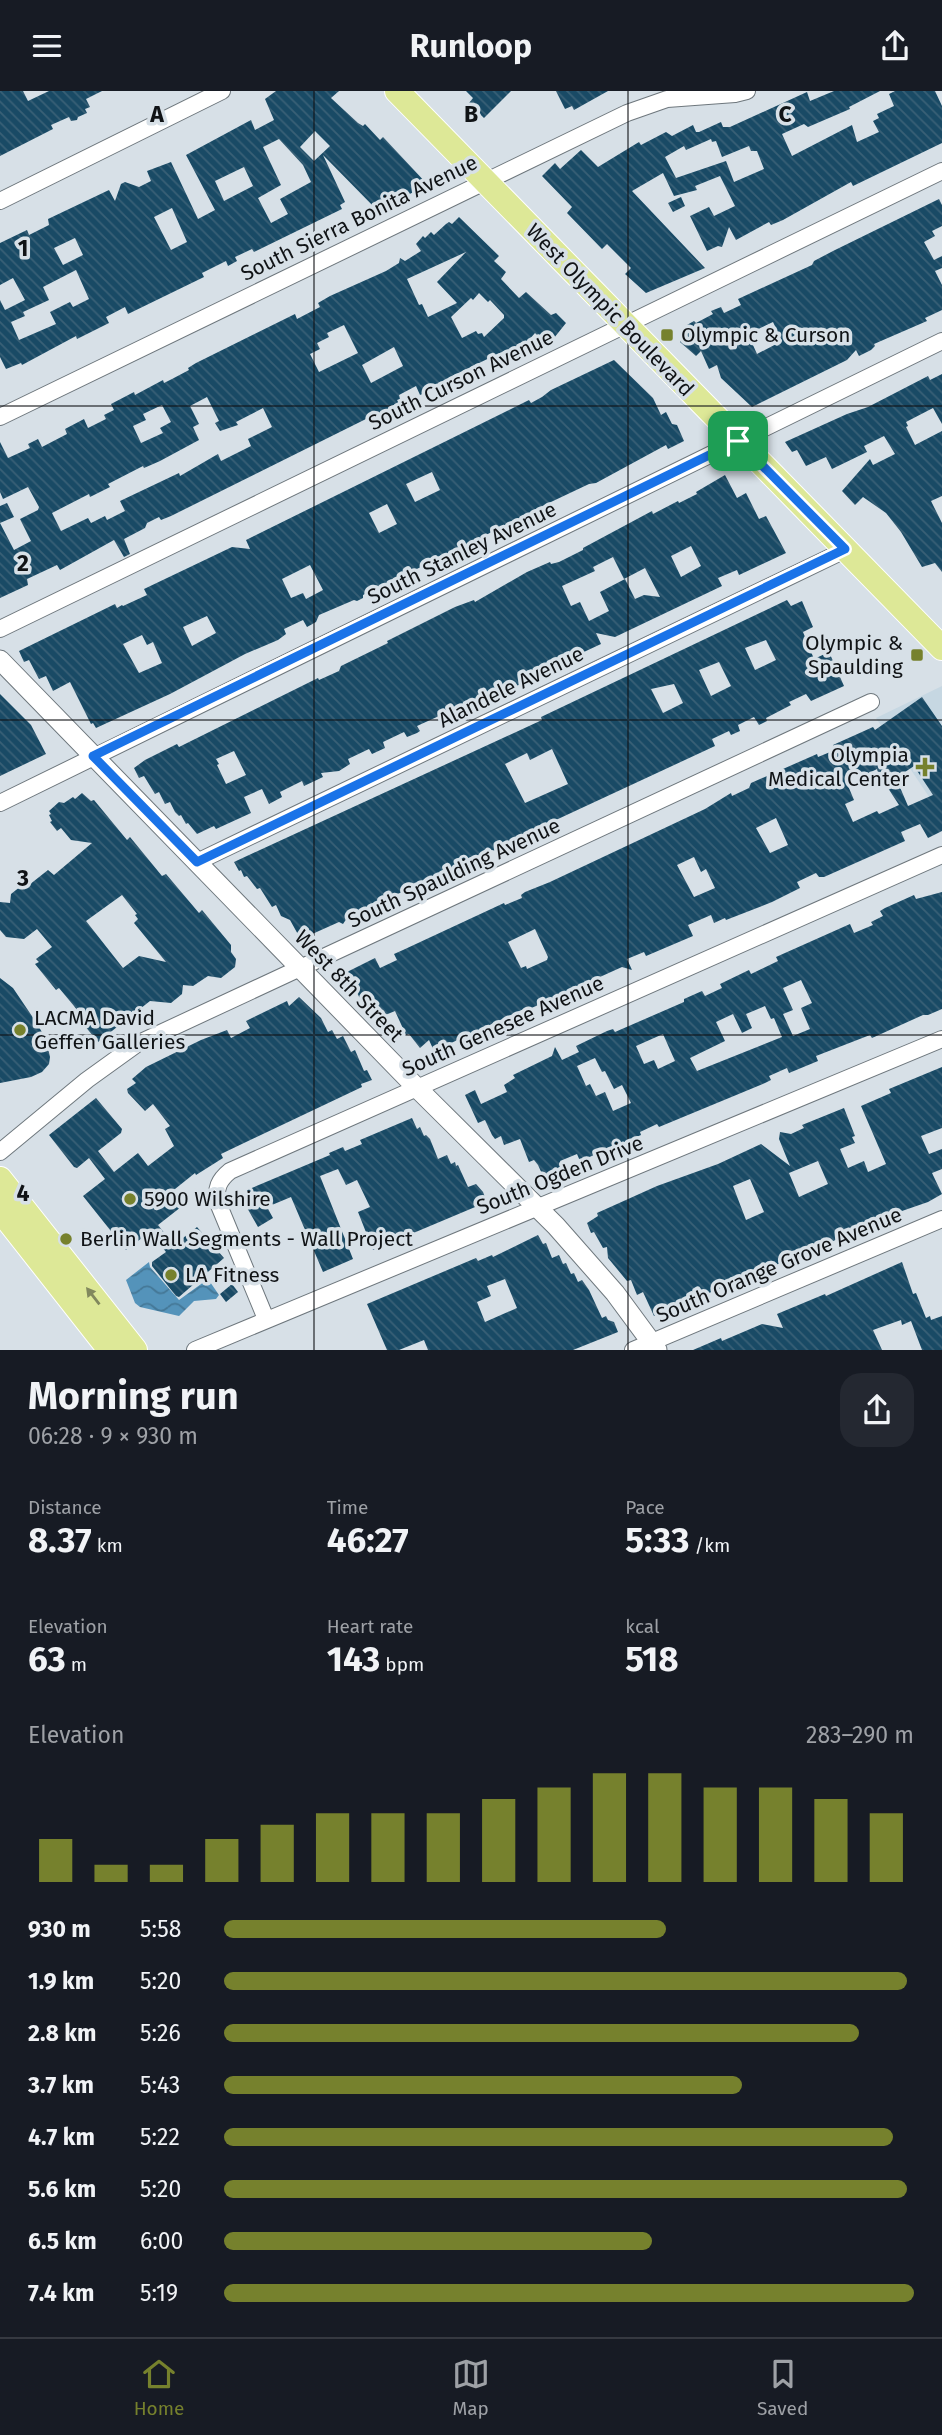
<!DOCTYPE html>
<meta charset="utf-8">
<style>
:root{--surface:#171b24;--page:#242831;--text:#f1f3f6;--muted:#9ea1a6;--line:#363941;--accent:#76812d}
body{margin:0;font-family:"Fira Sans",sans-serif;background:var(--page);color:var(--text);height:100vh;display:flex;flex-direction:column;font-size:26px;white-space:nowrap}
*{box-sizing:border-box;margin:0}
p{font-size:23px;color:var(--muted)}
.icon{flex:none;width:38px;height:38px;fill:none;stroke:currentColor;stroke-width:2;stroke-linecap:round;stroke-linejoin:round}
.map{position:relative;height:1259px;overflow:hidden}
.panel{display:flex;flex-direction:column;background:var(--surface);flex:1}
.panel>*{flex:none}
.pin{position:absolute;display:grid;place-items:center;width:60px;height:60px;color:#fff;margin:-30px;border-radius:14px;box-shadow:0 4px 10px #0006}
.round{display:grid;place-items:center;flex:none;width:74px;height:74px;border-radius:21px;background:var(--page)}
.overview{display:flex;align-items:center;justify-content:space-between;height:119px;padding:0 28px}
h1{font-size:38px;font-weight:700;line-height:52px}
.metrics{display:grid;grid-template-columns:repeat(3,1fr);gap:10px;height:119px;padding:7px 28px}
.metrics div{display:grid;align-content:center}
.metrics b{font-size:35px;font-weight:700}
.metrics small{font-size:19px;font-weight:400}
.metrics p{font-size:19px}
.chart{height:196px;padding:14px 28px}
.chart p{display:flex;justify-content:space-between}
.chart svg{width:100%;height:126px;margin-top:7px;stroke:var(--accent);stroke-width:6}
ul{padding:0 28px;list-style:none;font-size:23px}
li{display:grid;grid-template-columns:112px 84px 1fr;align-items:center;height:52px}
li i{height:18px;border-radius:9px;background:var(--accent)}
header{display:flex;justify-content:space-between;align-items:center;height:91px;padding:0 28px;background:var(--surface);font-size:32px;font-weight:700}
.dock{display:flex;justify-content:space-around;align-items:center;height:98px;border-top:2px solid var(--line);background:var(--surface);font-size:19px;color:var(--muted)}
.dock a{display:grid;justify-items:center;gap:4px}
.dock .selected{color:var(--accent)}
.map>svg:first-child{display:block}
.built{fill:#c6d7e2}
.water{fill:url(#water-waves)}
.building{fill:url(#building-back-hatch);fill-rule:evenodd}
.lines{fill:none;stroke-linecap:round;stroke-linejoin:round}
.minor-casing{stroke:#6e777d;stroke-width:18}
.tertiary-casing{stroke:#6e777d;stroke-width:21}
.primary-casing{stroke:#fff;stroke-width:26}
.minor{stroke:#fff;stroke-width:16}
.tertiary{stroke:#fff;stroke-width:19}
.primary{stroke:#dde897;stroke-width:24}
.oneway{fill:#81885d}
.route-casing{stroke:#fff;stroke-width:14}
.route{stroke:#1a73e8;stroke-width:9}
.grid{fill:none;stroke:#101316;stroke-width:2;stroke-opacity:0.55}
.poi-dot{fill:#76812d;stroke:#d7e0e7;stroke-width:2.5}
.labels{text-anchor:middle;stroke-width:7;stroke-linejoin:round;paint-order:stroke}
.street-label{font-size:21px;fill:#101316;stroke:#d7e0e7}
.poi-label{font-size:21px;fill:#101316;stroke:#d7e0e7;text-anchor:start}
.grid-label{font-size:23px;text-anchor:middle;font-weight:bold;fill:#101316;stroke:#d7e0e7;stroke-width:7;stroke-linejoin:round;paint-order:stroke}
</style>
<header><svg class="icon" aria-label="menu" viewBox="0 0 24 24"><path d="M4 6h16M4 12h16M4 18h16"/></svg>Runloop<svg class="icon" aria-label="share" viewBox="0 0 24 24"><path d="M12 15V3M7 8l5-5 5 5M5 13v7h14v-7"/></svg></header>
<div class="map">
<svg width="942" height="1259" viewBox="0 0 942 1259">
<defs>
<pattern id="water-waves" width="16" height="10" patternUnits="userSpaceOnUse" patternTransform="scale(1.75)"><rect width="16" height="10" fill="#5493ba"/><path d="M0 5q4-4 8 0t8 0" fill="none" stroke="#447796"/></pattern>
<pattern id="building-back-hatch" width="6" height="6" patternUnits="userSpaceOnUse" patternTransform="scale(1.75)"><rect width="6" height="6" fill="#194a65"/><path d="M-1 5l2 2M0 0l6 6M5-1l2 2" fill="none" stroke="#396076"/></pattern>
</defs>
<rect width="100%" height="100%" fill="#d7e0e7"/>
<!-- built -->
<path class="built" d="M942 595V725L876 627Z"/>
<!-- water -->
<path class="water" d="M149 1171 150 1176 179 1209 208 1188 219 1204 216 1208 194 1210 179 1225 140 1216 135 1212 126 1189Z"/>
<!-- building -->
<path class="building" d="M0 0H23L28 10 49 0H102L86 8 90 16 85 18 87 22 78 26 77 29 71 30 69 26 51 34 53 38 0 65Z
M276 0H339L331 7 358 32 363 35 365 33 380 49 383 46 428 94 377 119 323 64 345 111 340 114 342 118 254 161 252 158 235 166 237 170 228 175 226 170 202 182 204 186 128 223 125 216 106 226 109 232 77 248 76 245 22 274 21 272 6 278 0 266V209L5 219 25 209 13 187 0 194V152L27 139 29 144 49 134 48 128 109 99 115 110 121 93 125 91 139 96 151 90 147 80 171 71 198 128 215 119 186 64 251 29 255 39 274 29 265 8ZM315 40 330 55 314 70 300 56ZM279 48 303 74 311 91 280 108 288 123 271 132 258 107 281 94 263 56ZM244 76 253 95 224 110 215 90ZM172 117 187 151 171 159 154 126ZM75 147 83 164 63 174 54 157ZM76 179 89 208 73 216 70 211 50 221 56 233 19 249 11 231 25 225 23 221 49 209 43 196Z
M466 0H511L484 27 469 12 473 7Z
M556 0H608L574 19 572 15 565 18Z
M834 0H880L849 16 850 18 808 36 804 33 782 43 792 65 852 34 857 51 879 41 873 30 879 27 877 23 894 15 889 3 895 0H935L942 15V52L853 95 851 91 783 129 771 134 769 131 736 149 729 136 722 156 718 155 707 160 690 125 709 116 714 125 735 115 720 85 695 95 697 99 674 105 663 82 632 100 705 177 646 202 625 183 631 177 607 153 602 158 567 122 572 116 542 85 555 72 560 78 581 59 598 76 639 51 641 54 666 41 672 45 693 34 696 41H699L721 31 723 36H730L807 1 810 10ZM711 48 712 51 716 50 722 66 749 55 751 60H757L764 78 734 91 726 70 676 87 665 66 684 55 686 59Z
M681 106 685 115 673 121 668 112Z
M939 108 942 114V135L932 140 935 145 924 151 934 169 942 165V177L935 180 942 194V219L925 227 927 230 874 253 875 255 871 259 859 265 856 259 847 269 752 316 721 287 717 274 709 278 701 260 696 265 680 251 687 234 694 230 696 232 713 223 711 220 721 216 724 222 741 214 738 208 812 174 814 170 833 160ZM773 231 782 250 757 263 748 243Z
M459 126 499 165 494 170 506 181 501 188 519 207 526 201 551 224 556 222 566 232 554 247 545 252 535 242 512 268 504 260 450 286 438 294 440 296 420 304 416 295 399 304 400 308 397 309 400 314 376 327 374 324 171 425 161 429 159 426 147 432 145 437 124 448 130 463 124 466 114 449 60 479 57 474 27 488 28 494 0 507V415L7 412 14 426 0 432 14 459 31 450 20 428 38 419 39 416 28 396 3 408 0 401V351L8 367 30 357 28 353 38 348 42 356 67 343 65 338 84 328 88 337 106 328 104 324 114 319 111 313 134 301 135 304 163 289 164 292 172 288 189 279 188 277 196 272 295 223 297 228 320 216 318 212 330 205 386 180 399 172 400 167 405 170 421 160 416 153 423 145 425 147 431 141 434 144 446 133 449 131 452 133ZM466 161 437 191 457 212 428 226 422 213 419 214 407 188ZM479 202 488 211 490 209 504 224V227L484 246 482 242 478 243 476 240 462 247 451 226 471 207 473 209ZM344 234 358 262 319 281 310 263 320 258 317 252 329 246 327 242ZM394 256 403 275 371 292 362 274ZM207 306 219 330 215 332 220 340 238 334 236 331 263 317 272 336 248 348 251 355 221 370 218 363 180 385 179 382 120 410 125 420 107 429 105 425 91 432 88 427 61 440 52 422 89 403 90 406 110 396 108 393 143 375 144 377 160 370 199 349 193 336 199 333 190 315ZM162 314 171 331 160 337 163 342 141 352 133 335 146 329 143 323Z
M614 269 653 307 661 324 666 321 672 333 677 334 684 350 668 358 666 354 596 392 589 393 534 419 525 424V428L516 432 514 429 486 444 488 447 459 462 446 468 445 465 425 474 396 488 397 490 385 496 382 494 363 504V507L357 510 354 509 319 524 316 531 307 536 303 529 284 538 286 543 278 549 245 563 170 603 96 637 93 632 91 633 70 591 53 600 46 585 39 588 29 569 24 571 19 560 115 513 117 517 122 514 123 515 147 504 144 498 232 456 250 458 246 449 529 309 531 312 542 306 551 299ZM432 381 440 399 415 411 406 393ZM387 413 397 433 379 442 369 422ZM310 474 323 499 306 508 303 502 291 507 282 488ZM207 525 216 542 192 555 183 536ZM142 544 147 554 153 551 162 572 139 582 123 553Z
M942 283V333L933 317 906 331 908 335 906 336 915 354 942 340V405L931 410 942 432V481L935 472 922 476 901 441 886 422 863 406 855 414 842 400 870 368 873 374 895 363 884 345 864 355 867 361 832 378 826 366 806 375 797 359 792 361 785 351 847 323 868 316 928 285 930 289Z
M725 384 737 407 746 402 759 428 766 425 786 462 739 484 737 479 718 487 722 495 615 546 596 542 601 553 571 567 572 569 478 613 477 611 442 630 439 625 417 635 420 640 417 642 407 646 404 641 383 651 385 657 372 663 369 658 348 668 350 673 339 680 321 682 323 686 304 695 302 690 280 701 282 706 269 713 262 698 244 706 251 722 216 738 214 735 197 743 188 732 186 733 181 724 179 725 175 721 170 711 165 713 159 701 155 703 144 685 139 687 134 677 145 669 177 653 179 656 318 587 319 589 339 580 341 575 388 552 387 550 455 516 474 509 475 511 527 481 550 471 551 473 559 471 583 459V457L652 420 653 423 678 410 679 412 697 403 696 401ZM691 455 701 475 681 486 671 465ZM613 466 624 488 645 477 660 506 644 504 635 508 625 488 600 501 609 520 589 530 580 511 571 515 562 495 595 480 593 476ZM234 660 246 684 226 693 217 674 219 673 216 668Z
M787 509 791 515 802 510 813 536 803 541 814 568 829 561 844 595 811 610 806 603 789 611 791 614 766 627 767 630 759 634 754 626 738 634 740 640 731 644 729 640 712 648 715 655 498 756 496 760 492 759 409 799 388 806 347 827 343 833 339 831 310 844 300 847 290 829 281 825 276 814 272 816 260 797 257 798 247 785 244 786 241 779 239 780 234 771 542 629 541 626ZM766 549 776 569 755 579 745 557ZM719 571 731 595 711 605 699 579ZM674 593 683 612 663 622 651 598ZM552 658 568 693 525 712 505 673 527 662 530 669Z
M0 603 31 634 46 663 0 685Z
M922 606 942 635V740L928 747 920 733 901 741 905 750 824 786H819L816 782 797 791 800 797 772 811 726 829 725 827 714 832 711 824 688 834 693 845 646 865 644 861 627 868 632 879 622 876 549 909 547 914 543 912 529 918 528 916 434 960 429 949 420 957 409 943 406 944 395 920 378 927 370 917 366 919 356 900 351 902 346 892 342 893 339 885 375 867 380 877 397 869 394 863 403 859 504 812 505 814 522 807 521 804 525 801 550 791 705 718 731 702 732 705 749 697 751 692 817 663 818 666 835 659 833 654 873 636 875 639ZM914 675 933 704 908 715 896 687ZM877 678 882 696 886 694 899 714 879 723 877 720 853 731 845 713 854 709 846 690 864 681 865 684ZM776 727 788 754 770 762 756 737ZM694 766 701 781 706 778 715 797 694 806 677 774ZM535 838 548 866 547 869 527 878 526 875 521 877 508 851Z
M82 702 91 710 94 709 127 749 130 746 162 785 166 783 199 822 202 819 231 854V861L236 868 235 876 221 887 208 885 193 895 183 894 182 903 171 912 150 910 98 951 75 923 78 921 74 915 59 897 56 899 35 873 39 871 36 868 52 856 37 838 24 848 6 846 0 839V811L10 812 11 803 26 791 29 794 48 779 54 784 92 752 71 749 61 737 57 740 50 731 52 730 49 724 51 723 49 720 59 711 64 712 73 706 75 708ZM122 804 137 823 135 824 138 828 134 832 166 871 139 865 123 877 86 830Z
M942 801V918L928 924H923L872 947 870 944 816 965 818 970 789 982 787 977 769 985 771 989 765 992 659 1036 657 1033 640 1041 641 1044 580 1070 577 1063 560 1070 563 1077 543 1085 538 1074 534 1069 529 1071 520 1048 504 1054 501 1045 495 1048 492 1044 485 1029 478 1032 465 1004 475 999 481 1013 507 1001 504 994 515 987 513 984 552 965 555 956 562 969 579 961 576 955 607 940 613 938 615 941 684 911V908L702 900 705 905 722 897 720 893 749 879 751 883 778 870 776 866 850 833 854 842 873 834 871 831 883 825 880 820 885 817 914 804 916 808ZM801 889 812 912 801 917 810 938 793 945 783 923 793 919 783 897ZM765 915 771 928 774 927 782 946 697 980 690 967 725 950 716 931 733 923 742 942 752 937 746 923ZM663 943 675 970 658 978 654 969 644 973 636 955ZM595 967 602 981 605 980 614 998 622 994 631 1012 613 1020 605 1001 596 1005 590 993 586 995 577 975Z
M0 887 13 897 36 931 46 948 50 966 49 973 42 981 31 986 0 992Z
M299 906 321 927 328 941 332 939 337 948 343 945 351 961 355 959 364 980 367 979 372 989 361 993 362 996 221 1063 223 1067 196 1084 195 1082 170 1102 181 1116 158 1134 174 1154 197 1136 224 1167 179 1206 176 1205 152 1175V1171L166 1161 150 1141 126 1159 83 1105 105 1088 89 1067 77 1077 74 1076 49 1044 96 1007 122 1038 121 1042 98 1060 114 1081 138 1062 148 1075 174 1055 165 1038 170 1035 153 1013 145 1020 128 1002 127 998 136 992 132 988 146 976 201 949 227 939 231 947 250 937 246 930 287 910 289 915Z
M942 976V1037L921 1045 929 1063 942 1058V1078L932 1082 942 1103 928 1111 873 1130 849 1140 850 1143 654 1225 643 1201 637 1204 631 1189 627 1190 608 1167 607 1156 603 1157 594 1141 591 1142 587 1132 598 1125 597 1122 657 1095 718 1073 761 1053 790 1075 779 1048 780 1041 791 1043 804 1037 802 1034 844 1017 855 1045 852 1046 855 1052 840 1058 848 1077 864 1070 868 1081 886 1073 861 1015 891 1002 889 998ZM818 1070 828 1093 799 1106 789 1082ZM750 1088 764 1121 746 1129 733 1095Z
M412 1027 417 1038 420 1036 424 1045 426 1044 430 1048 438 1068 447 1064 451 1073 455 1071 456 1075 458 1074 468 1096 476 1093 483 1101 487 1111 373 1159 358 1121 370 1116 357 1089 346 1094 338 1078 320 1085 353 1168 323 1181 291 1106 267 1116 273 1127 258 1136 242 1108 248 1101 247 1099 330 1064 329 1062 343 1056 345 1060 362 1053 360 1049Z
M538 1144 543 1153 546 1152 552 1167 559 1164 563 1173 566 1172 571 1183 574 1182 578 1191 582 1189 589 1199 602 1227 606 1225 608 1229 614 1231 618 1241 573 1259H428L424 1249 399 1259H387L367 1213 476 1167 478 1170 492 1164 493 1166ZM505 1188 517 1217 485 1231 477 1211 491 1205 487 1195Z
M902 1171 913 1203 916 1202 926 1227 930 1225 931 1229 942 1225V1259H922L911 1230 902 1234 901 1229 873 1239 882 1259H693L721 1247 722 1250 762 1233 783 1237 777 1223 825 1203 826 1205Z
M232 1193 238 1201 226 1211 220 1203Z"/>
<g class="lines">
<!-- minor casing -->
<g class="minor-casing">
<path id="minor" d="M0 110 222 0
M0 326 627 22 667 8 735 3 747 0
M0 538 942 80
M0 712 942 250
M197 771 845 459
M0 1061 87 989 137 953 871 611
M266 1228 218 1112C215 1097 219 1089 230 1080L942 764
M195 1259 942 948
M633 1259 942 1128"/>
</g>
<!-- tertiary casing -->
<g class="tertiary-casing">
<path id="tertiary" d="M0 569 416 996 556 1135 615 1202 657 1259"/>
</g>
<!-- primary casing -->
<g class="primary-casing">
<path id="primary" d="M397 0 942 557
M0 1088 135 1259
M0 1119 110 1259"/>
</g>
<!-- minor -->
<use href="#minor" class="minor"/>
<!-- tertiary -->
<use href="#tertiary" class="tertiary"/>
<!-- primary -->
<use href="#primary" class="primary"/>
</g>
<!-- one-way arrows -->
<defs><path id="oneway-solid" d="M-6-.8H1V-3.2L6.5 0L1 3.2V.8H-6Z" transform="scale(1.75)"/></defs>
<use class="oneway" href="#oneway-solid" transform="translate(93 1205) rotate(-128)"/>
<g class="lines">
<!-- route casing -->
<g class="route-casing">
<path id="route" d="M738 350 845 458 197 771 93 665Z"/>
</g>
<!-- route -->
<use href="#route" class="route"/>
</g>
<!-- grid -->
<path class="grid" d="M314 0V1259M628 0V1259M0 315H942M0 629H942M0 944H942"/>
<!-- markers -->
<g class="poi-dot">
<rect x="660" y="237" width="14" height="14" rx="3.5"/>
<rect x="910" y="557" width="14" height="14" rx="3.5"/>
<path d="M921.5 665.5h7v7h7v7h-7v7h-7v-7h-7v-7h7z"/>
<circle cx="20" cy="939" r="7"/>
<circle cx="130" cy="1108" r="7"/>
<circle cx="66" cy="1148" r="7"/>
<circle cx="171" cy="1184" r="7"/>
</g>
<g class="labels">
<!-- street labels -->
<g class="street-label">
<text transform="translate(359 127) rotate(-26)" y="7">South Sierra Bonita Avenue</text>
<text transform="translate(610 219) rotate(46)" y="7">West Olympic Boulevard</text>
<text transform="translate(461 289) rotate(-26)" y="7">South Curson Avenue</text>
<text transform="translate(462 462) rotate(-26)" y="7">South Stanley Avenue</text>
<text transform="translate(511 596) rotate(-26)" y="7">Alandele Avenue</text>
<text transform="translate(454 782) rotate(-25)" y="7">South Spaulding Avenue</text>
<text transform="translate(349 895) rotate(46)" y="7">West 8th Street</text>
<text transform="translate(503 935) rotate(-24)" y="7">South Genesee Avenue</text>
<text transform="translate(560 1084) rotate(-22)" y="7">South Ogden Drive</text>
<text transform="translate(779 1174) rotate(-23)" y="7">South Orange Grove Avenue</text>
</g>
<!-- poi labels -->
<g class="poi-label">
<text x="681" y="251">Olympic &amp; Curson</text>
<text x="903" y="559" text-anchor="end">Olympic &amp;<tspan x="903" dy="24">Spaulding</tspan></text>
<text x="909" y="671" text-anchor="end">Olympia<tspan x="909" dy="24">Medical Center</tspan></text>
<text x="34" y="934">LACMA David<tspan x="34" dy="24">Geffen Galleries</tspan></text>
<text x="144" y="1115">5900 Wilshire</text>
<text x="80" y="1155">Berlin Wall Segments - Wall Project</text>
<text x="185" y="1191">LA Fitness</text>
</g>
</g>
<g class="grid-label">
<text x="157" y="31">A</text>
<text x="471" y="31">B</text>
<text x="785" y="31">C</text>
<text x="23" y="165">1</text>
<text x="23" y="480">2</text>
<text x="23" y="795">3</text>
<text x="23" y="1110">4</text>
</g>
</svg>
<div class="pin" style="left:738px;top:350px;background:#1e9e55"><svg class="icon" aria-label="arrive" viewBox="0 0 24 24"><path d="M6 21V4h12l-3 4 3 4H6"/></svg></div>
</div>
<section class="panel">
<div class="overview"><div><h1>Morning run</h1><p>06:28 · 9 × 930 m</p></div><a class="round"><svg class="icon" aria-label="share" viewBox="0 0 24 24"><path d="M12 15V3M7 8l5-5 5 5M5 13v7h14v-7"/></svg></a></div>
<div class="metrics">
<div><p>Distance</p><b>8.37<small> km</small></b></div>
<div><p>Time</p><b>46:27</b></div>
<div><p>Pace</p><b>5:33<small> /km</small></b></div>
</div>
<div class="metrics">
<div><p>Elevation</p><b>63<small> m</small></b></div>
<div><p>Heart rate</p><b>143<small> bpm</small></b></div>
<div><p>kcal</p><b>518</b></div>
</div>
<div class="chart"><p><span>Elevation</span>283–290 m</p>
<svg viewBox="0 0 160 44" preserveAspectRatio="none"><path d="M5 44V29M15 44V38M25 44V38M35 44V29M45 44V24M55 44V20M65 44V20M75 44V20M85 44V15M95 44V11M105 44V6M115 44V6M125 44V11M135 44V11M145 44V15M155 44V20"/></svg>
</div>
<ul>
<li><b>930 m</b>5:58<i style="width:64%"></i></li>
<li><b>1.9 km</b>5:20<i style="width:99%"></i></li>
<li><b>2.8 km</b>5:26<i style="width:92%"></i></li>
<li><b>3.7 km</b>5:43<i style="width:75%"></i></li>
<li><b>4.7 km</b>5:22<i style="width:97%"></i></li>
<li><b>5.6 km</b>5:20<i style="width:99%"></i></li>
<li><b>6.5 km</b>6:00<i style="width:62%"></i></li>
<li><b>7.4 km</b>5:19<i style="width:100%"></i></li>
</ul>
</section>
<nav class="dock">
<a class="selected"><svg class="icon" aria-label="home" viewBox="0 0 24 24"><path d="M3 11l9-7 9 7M6 9v11h12V9"/></svg>Home</a>
<a><svg class="icon" aria-label="map" viewBox="0 0 24 24"><path d="M3 6l6-2 6 2 6-2v14l-6 2-6-2-6 2zM9 4v14M15 6v14"/></svg>Map</a>
<a><svg class="icon" aria-label="saved" viewBox="0 0 24 24"><path d="M7 4h10v16l-5-4-5 4z"/></svg>Saved</a>
</nav>
